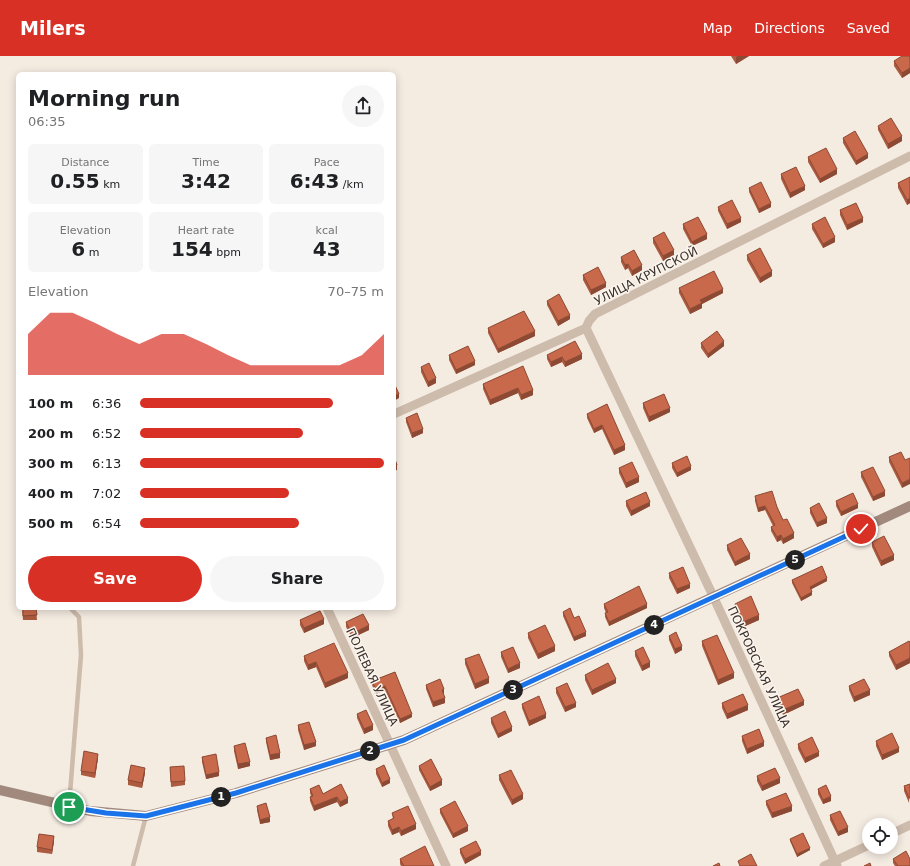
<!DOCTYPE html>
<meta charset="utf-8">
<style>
:root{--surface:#fff;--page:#f6f6f6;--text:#202124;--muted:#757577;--accent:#d93025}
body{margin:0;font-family:"DejaVu Sans",sans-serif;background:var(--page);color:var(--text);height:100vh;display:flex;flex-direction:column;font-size:15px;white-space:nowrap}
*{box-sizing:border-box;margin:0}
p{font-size:13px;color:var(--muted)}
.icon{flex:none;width:22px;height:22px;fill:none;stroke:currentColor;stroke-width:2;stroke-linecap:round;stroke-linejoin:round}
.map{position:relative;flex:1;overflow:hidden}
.panel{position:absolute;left:16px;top:16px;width:380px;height:538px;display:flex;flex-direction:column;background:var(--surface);border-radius:6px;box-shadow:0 2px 10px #0003}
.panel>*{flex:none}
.fabs{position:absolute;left:862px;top:762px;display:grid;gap:8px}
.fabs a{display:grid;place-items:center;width:36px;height:36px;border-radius:50%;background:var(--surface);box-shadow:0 2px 10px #0003;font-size:20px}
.pin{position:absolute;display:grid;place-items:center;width:34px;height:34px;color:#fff;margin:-17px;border:2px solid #fff;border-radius:50%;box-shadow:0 1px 4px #0007}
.km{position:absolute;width:20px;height:20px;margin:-10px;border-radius:50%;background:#222;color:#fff;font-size:11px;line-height:20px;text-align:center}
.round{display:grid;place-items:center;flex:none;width:42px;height:42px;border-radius:21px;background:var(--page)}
.head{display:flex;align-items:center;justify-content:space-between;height:68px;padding:0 12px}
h1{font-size:22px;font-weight:700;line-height:30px}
.metrics{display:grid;grid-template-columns:repeat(3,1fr);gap:6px;height:68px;padding:4px 12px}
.metrics div{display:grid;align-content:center;border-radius:6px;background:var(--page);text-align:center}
.metrics b{font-size:20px;font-weight:700}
.metrics small{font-size:11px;font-weight:400}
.metrics p{font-size:11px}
.chart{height:112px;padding:8px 12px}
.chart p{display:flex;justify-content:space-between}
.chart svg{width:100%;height:72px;margin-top:4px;fill:var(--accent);opacity:.7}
.cta{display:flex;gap:8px;margin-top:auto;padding:8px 12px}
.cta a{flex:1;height:46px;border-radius:24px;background:var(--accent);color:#fff;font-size:16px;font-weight:700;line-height:46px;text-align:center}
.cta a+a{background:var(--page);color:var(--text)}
ul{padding:0 12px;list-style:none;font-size:13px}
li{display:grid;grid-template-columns:64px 48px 1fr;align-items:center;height:30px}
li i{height:10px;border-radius:5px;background:var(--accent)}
header{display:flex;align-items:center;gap:24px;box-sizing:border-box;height:56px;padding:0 20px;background:var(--accent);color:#fff}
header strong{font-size:19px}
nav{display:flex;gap:22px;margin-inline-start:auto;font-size:14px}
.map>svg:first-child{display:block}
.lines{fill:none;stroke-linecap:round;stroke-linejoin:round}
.service{stroke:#cdbbac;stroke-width:4.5}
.minor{stroke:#cdbbac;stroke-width:9}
.secondary{stroke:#a18a7d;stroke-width:10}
.wall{fill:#ac5a40}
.shaded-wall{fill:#8c4a34}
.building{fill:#c8694b;stroke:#8c4a34}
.route-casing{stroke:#fff;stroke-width:8}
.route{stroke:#1a73e8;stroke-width:5}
.labels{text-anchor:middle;stroke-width:3;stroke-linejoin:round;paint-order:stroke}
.street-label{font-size:12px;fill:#3b302b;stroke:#fbf5ee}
</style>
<header>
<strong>Milers</strong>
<nav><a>Map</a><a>Directions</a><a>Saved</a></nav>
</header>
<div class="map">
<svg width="910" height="810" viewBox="0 0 910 810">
<rect width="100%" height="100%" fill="#f4ebe1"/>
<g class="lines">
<!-- service -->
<path class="service" d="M69 750 81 599 79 561 70 552
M133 810 146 760"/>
<!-- minor -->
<path class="minor" d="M586 272 714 542 837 810
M394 358 586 272 589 265 595 258 910 100
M327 552 446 810
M891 778 910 769
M824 810 869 789"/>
<!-- secondary -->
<path class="secondary" d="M0 734 90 755 146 760 236 737 404 684 910 450"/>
</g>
<!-- wall -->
<path class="wall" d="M731 0H749L736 8Z
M910 0V17L902 22 894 10V5Z
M878 70 902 85 888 93 878 74Z
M843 82 868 102 856 109 843 87Z
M808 101 837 118 820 127 808 106Z
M781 118 805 134 790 142 781 123Z
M910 121V147L907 149 898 132V127Z
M749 132 771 151 759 157 749 136Z
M718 151 741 166 727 173 718 155Z
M840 154 863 166 847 174 840 159Z
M683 168 707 183 692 190 683 173Z
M812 168 835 186 823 192 812 173Z
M653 182 674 199 663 205 653 187Z
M747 199 772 220 760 227 747 204Z
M621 201 642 214 632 220 628 212 625 214 621 206Z
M583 219 606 231 591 239 583 224Z
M679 232 723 237 702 248V252L690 258 679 237Z
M547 245 570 263 558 270 547 249Z
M488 272 535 280 498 297 488 277Z
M701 287 724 290 708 302 701 292Z
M449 299 475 309 456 318 449 304Z
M547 299 582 303 565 311 562 306 551 311 547 303Z
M421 311 436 327 428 331 421 316Z
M483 328 533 334V339L521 344 518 337 490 349 483 333Z
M643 347 670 356 649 366 643 352Z
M607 348 625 394 614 399 602 373 594 377 587 362V358Z
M406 362 423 377 412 382 406 366Z
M889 401 905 404 902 432 889 406Z
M672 407 691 414 677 421 672 412Z
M619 412 639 426 626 432 619 417Z
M861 416 885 440 873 445 861 421Z
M755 440 777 451 783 464 794 482 783 488 781 484 777 486 771 475V471L773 470 765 454 758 456 755 445Z
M626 445 650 450 631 460 626 450Z
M836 445 858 452 841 460 836 450Z
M810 452 827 467 817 471 810 457Z
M872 486 894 504 881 510 872 491Z
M727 489 750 503 735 510 727 494Z
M669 517 690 532 677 538 669 522Z
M792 524 827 525 811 533 812 539 801 545 792 527Z
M604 548 647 552 609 570 605 561V557H606L604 552Z
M735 548 759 564 743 571 735 552Z
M22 552H36L37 564H23Z
M563 556 574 562 586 580 574 585 563 560Z
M300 564 324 568 304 577 300 569Z
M346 566 369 574 352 582 346 571Z
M528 577 555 595 538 603 528 582Z
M669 580 682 594 675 598 669 584Z
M702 585 734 622 718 629 702 590Z
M910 586V607L896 614 889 600V596Z
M635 595 650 611 642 615 635 600Z
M501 596 520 612 508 617 501 601Z
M304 600 348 622 325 632 316 611 308 614 304 605Z
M465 603 489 627 475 633 465 608Z
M395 616 412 661 400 667 385 634 376 638 372 629V625Z
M585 619 616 627 592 639 585 624Z
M426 629 444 638H443L445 647 433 651 426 633Z
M849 630 870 639 854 646 849 634Z
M556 632 576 651 565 656 556 637Z
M777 642 804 649 783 659 777 647Z
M722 647 748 654 727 663 722 652Z
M522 648 546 662 529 670 522 652Z
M357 658 373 674 364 678 357 662Z
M491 662 512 675 498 682 491 667Z
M298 669 316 690 304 694 298 674Z
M742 680 764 690 747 698 742 685Z
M266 682 280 702 270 704 266 686Z
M876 685 899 696 882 704 876 690Z
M798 688 819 700 805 707 798 693Z
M234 690 250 710 238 713 234 695Z
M202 701 219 720 206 723 202 706Z
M98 702 95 722 81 719V715Z
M419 710 442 729 430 735 419 714Z
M170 711 185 725V729L171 731Z
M376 713 390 727 382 731 376 718Z
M145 717 142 732 128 729V724Z
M499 719 523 743 512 749 499 724Z
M757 720 780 727 762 735 757 725Z
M341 728 348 747 340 751 337 746 314 755 310 745V741L311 740 310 737V733L323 738Z
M910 728 909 747 904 735V730Z
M818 733 831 745 823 748 818 738Z
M766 745 792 755 772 762 766 749Z
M257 750 270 766 260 768 257 754Z
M440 753 468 775 453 782 440 757Z
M392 757 416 773 401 780 399 776 392 779 388 770V765L393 763Z
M830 759 848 776 838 780 830 764Z
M790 783 810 794 797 801 790 785Z
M54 785 52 798 37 796V791Z
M460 793 481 799 465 808 460 797Z
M400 803 434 810H401L400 808Z
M893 803 910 810H895L893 807Z"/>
<!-- shaded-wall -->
<path class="shaded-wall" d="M738 0H749L736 8V1Z
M910 12V17L902 22V17Z
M902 80V85L888 93V88Z
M868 98V102L856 109V105Z
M837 113V118L820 127V123Z
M805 130V134L790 142V137Z
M910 142V147L907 149V144Z
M771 147V151L759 157V153Z
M741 162V166L727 173V168Z
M863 162V166L847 174V169Z
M707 178V183L692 190V186Z
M835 181V186L823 192V188Z
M674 194V199L663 205V200Z
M628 208V212L625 214V209Z
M642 209V214L632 220V215Z
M772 215V220L760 227V222Z
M606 227V231L591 239V234Z
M723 233V237L702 248V252L690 258V253L700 244Z
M570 259V263L558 270V265Z
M535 275V280L498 297V293Z
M724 285V290L708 302V298Z
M582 298V303L565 311V306Z
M562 301V306L551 311V306Z
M475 305V309L456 318V314Z
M436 322V327L428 331V326Z
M518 332V337L490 349V344Z
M533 334V339L521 344V339Z
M399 338V342L394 345V340Z
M670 352V356L649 366V361Z
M602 369V373L594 377V373Z
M423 373V377L412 382V377Z
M625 389V394L614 399V394Z
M397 409V414L394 415V411Z
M691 410V414L677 421V417Z
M639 421V426L626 432V427Z
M910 423V428L902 432V427Z
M885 435V440L873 445V441Z
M650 446V450L631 460V455Z
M858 448V452L841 460V456Z
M765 450V454L758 456V452Z
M827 462V467L817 471V467Z
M794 477V482L783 488V483Z
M781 479V484L777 486V481Z
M750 498V503L735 510V506Z
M894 499V504L881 510V505Z
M827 522V525L810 534V531Z
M690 528V532L677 538V533Z
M812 536V539L801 545V542Z
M647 548V552L609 570V566Z
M759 559V564L743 571V566Z
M324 563V568L304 577V572Z
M369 569V574L352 582V578Z
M586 576V580L574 585V581Z
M555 590V595L538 603V598Z
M682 590V594L675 598V593Z
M910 602V607L896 614V609Z
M316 606V611L308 614V609Z
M650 606V611L642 615V610Z
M520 607V612L508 617V613Z
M348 617V622L325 632V627Z
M734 617V622L718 629V624Z
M489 622V627L475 633V628Z
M616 623V627L592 639V634Z
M385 630V634L376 638V634Z
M444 633V638L442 639V634Z
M870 634V639L854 646V641Z
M445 642V647L433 651V646Z
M804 645V649L783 659V654Z
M576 647V651L565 656V651Z
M748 649V654L727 663V658Z
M412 658V661L400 667V663Z
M546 658V662L529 670V665Z
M373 669V674L364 678V673Z
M512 671V675L498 682V678Z
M316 686V690L304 694V689Z
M764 686V690L747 698V693Z
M899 692V696L882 704V699Z
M819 696V700L805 707V702Z
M280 697V702L270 704V699Z
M98 698V702L95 722V717Z
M250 706V710L238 713V708Z
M145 712V717L142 732V727Z
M219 716V720L206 723V719Z
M780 722V727L762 735V730Z
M390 723V727L382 731V727Z
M442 724V729L430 735V731Z
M523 738V743L512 749V744Z
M831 740V745L823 748V744Z
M337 741V746L314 755V750Z
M348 742V747L340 751V746Z
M792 750V755L772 762V757Z
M270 761V766L260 768V764Z
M416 768V773L401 780V775Z
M468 770V775L453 782V778Z
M399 771V776L392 779V774Z
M848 771V776L838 780V776Z
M54 780V785L52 798V794Z
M810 792V794L797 801V798Z
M481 795V799L465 808V803Z"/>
<!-- building -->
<path class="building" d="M902 0H910V12L902 17 894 5Z
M891 62 902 80 888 88 878 70Z
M855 75 868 98 856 105 843 82Z
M826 92 837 113 820 123 808 101Z
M796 111 805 130 790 137 781 118Z
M910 121V142L907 144 898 127Z
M761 126 771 147 759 153 749 132Z
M732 144 741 162 727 168 718 151Z
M856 147 863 162 847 169 840 154Z
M698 161 707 178 692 186 683 168Z
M825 161 835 181 823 188 812 168Z
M664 176 674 194 663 200 653 182Z
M760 192 772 215 760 222 747 199Z
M634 194 642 209 632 215 628 208 625 209 621 201Z
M598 211 606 227 591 234 583 219Z
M714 215 723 233 700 244 702 247 690 253 679 232Z
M559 238 570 259 558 265 547 245Z
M524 255 535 275 498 293 488 272Z
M717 275 724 285 708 298 701 287Z
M575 285 582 298 565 306 562 301 551 306 547 299Z
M468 290 475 305 456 314 449 299Z
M429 307 436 322 428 326 421 311Z
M523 310 533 334 521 339 518 332 490 344 483 328Z
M394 327 399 338 394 340Z
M664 338 670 352 649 361 643 347Z
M607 348 625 389 614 394 602 369 594 373 587 358Z
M417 357 423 373 412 377 406 362Z
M901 396 905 404 910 402V423L902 427 889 401Z
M394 400 397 409 394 411Z
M687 400 691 410 677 417 672 407Z
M632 406 639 421 626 427 619 412Z
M873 411 885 435 873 441 861 416Z
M772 435 777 451 783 464 787 463 794 477 783 483 781 479 777 481 771 471 775 469 765 450 758 452 755 440Z
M646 436 650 446 631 455 626 445Z
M853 437 858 448 841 456 836 445Z
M819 447 827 462 817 467 810 452Z
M884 480 894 499 881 505 872 486Z
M741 482 750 498 735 506 727 489Z
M822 510 827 522 810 531 812 536 801 542 792 524Z
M683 511 690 528 677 533 669 517Z
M639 530 647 548 609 566 605 557 608 556 604 548Z
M751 540 759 559 743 566 735 548Z
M23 552H36L37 559 23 560Z
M570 552 574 562 579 560 586 576 574 581 563 556Z
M320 555 324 563 304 572 300 564Z
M363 558 369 569 352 578 346 566Z
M545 569 555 590 538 598 528 577Z
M676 576 682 590 675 593 669 580Z
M717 579 734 617 718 624 702 585Z
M909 585 910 586V602L896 609 889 596Z
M334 587 348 617 325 627 316 606 308 609 304 600Z
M513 591 520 607 508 613 501 596Z
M643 591 650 606 642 610 635 595Z
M479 598 489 622 475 628 465 603Z
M608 607 616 623 592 634 585 619Z
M395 616 412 658 400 663 385 630 376 634 372 625Z
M440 623 444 633 442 634 445 642 433 646 426 629Z
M864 623 870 634 854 641 849 630Z
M567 627 576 647 565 651 556 632Z
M798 633 804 645 783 654 777 642Z
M743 638 748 649 727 658 722 647Z
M539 640 546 658 529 665 522 648Z
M366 654 373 669 364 673 357 658Z
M505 655 512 671 498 678 491 662Z
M309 666 316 686 304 689 298 669Z
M759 673 764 686 747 693 742 680Z
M892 677 899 692 882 699 876 685Z
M276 679 280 697 270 699 266 682Z
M812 681 819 696 805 702 798 688Z
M245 687 250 706 238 708 234 690Z
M84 695 98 698 95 717 81 715Z
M216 698 219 716 206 719 202 701Z
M431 703 442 724 430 731 419 710Z
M131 709 145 712 142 727 128 724Z
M384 709 390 723 382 727 376 713Z
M184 710 185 725 171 726 170 711Z
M775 712 780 722 762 730 757 720Z
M511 714 523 738 512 744 499 719Z
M341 728 348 742 340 746 337 741 314 750 310 741 313 740 310 733 319 729 323 738Z
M910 728V742H909L904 730Z
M826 729 831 740 823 744 818 733Z
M786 737 792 750 772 757 766 745Z
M455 745 468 770 453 778 440 753Z
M266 747 270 761 260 764 257 750Z
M408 750 416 768 401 775 399 771 392 774 388 765 394 762 392 757Z
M840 755 848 771 838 776 830 759Z
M803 777 810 792 797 798 790 783Z
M39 778 54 780 52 794 37 791Z
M476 785 481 795 465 803 460 793Z
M425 790 434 810H404L400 803Z
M906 795 910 803V810H898L893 803Z
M751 798 757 810H740L738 805Z
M719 807 720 810H713Z
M870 807 871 810H864Z"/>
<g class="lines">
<!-- route casing -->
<g class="route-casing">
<path id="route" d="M69 751 106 757 146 760 236 737 404 684 861 473"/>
</g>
<!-- route -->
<use href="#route" class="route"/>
</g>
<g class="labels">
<!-- street labels -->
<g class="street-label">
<text transform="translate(646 220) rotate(-27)" y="4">УЛИЦА КРУПСКОЙ</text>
<text transform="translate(759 611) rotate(65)" y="4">ПОКРОВСКАЯ УЛИЦА</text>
<text transform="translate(372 621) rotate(65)" y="4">ПОЛЕВАЯ УЛИЦА</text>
</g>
</g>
</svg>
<div class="fabs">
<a><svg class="icon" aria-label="locate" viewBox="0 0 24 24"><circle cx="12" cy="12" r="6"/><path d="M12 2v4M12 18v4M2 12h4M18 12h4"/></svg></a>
</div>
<div class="pin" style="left:69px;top:751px;background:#1e9e55"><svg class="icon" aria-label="arrive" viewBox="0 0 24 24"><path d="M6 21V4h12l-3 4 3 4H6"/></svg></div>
<div class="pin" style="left:861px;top:473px;background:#d93025"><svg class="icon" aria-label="check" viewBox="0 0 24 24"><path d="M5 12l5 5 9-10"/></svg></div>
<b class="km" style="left:221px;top:741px">1</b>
<b class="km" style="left:370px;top:695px">2</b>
<b class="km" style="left:513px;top:634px">3</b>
<b class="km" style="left:654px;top:569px">4</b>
<b class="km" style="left:795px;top:504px">5</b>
<section class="panel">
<div class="head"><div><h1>Morning run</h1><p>06:35</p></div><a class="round"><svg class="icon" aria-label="share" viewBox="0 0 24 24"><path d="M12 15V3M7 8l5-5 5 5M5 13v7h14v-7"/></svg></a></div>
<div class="metrics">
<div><p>Distance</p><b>0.55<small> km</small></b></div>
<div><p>Time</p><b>3:42</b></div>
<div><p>Pace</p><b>6:43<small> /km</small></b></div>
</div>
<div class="metrics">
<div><p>Elevation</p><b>6<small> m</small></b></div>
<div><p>Heart rate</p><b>154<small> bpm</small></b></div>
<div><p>kcal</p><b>43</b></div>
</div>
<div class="chart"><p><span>Elevation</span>70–75 m</p>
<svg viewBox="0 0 160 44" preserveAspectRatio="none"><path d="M0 44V19L10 6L20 6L30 12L40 19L50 25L60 19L70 19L80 25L90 32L100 38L110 38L120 38L130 38L140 38L150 32L160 19V44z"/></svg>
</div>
<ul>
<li><b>100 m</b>6:36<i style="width:79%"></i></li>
<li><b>200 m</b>6:52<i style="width:67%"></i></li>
<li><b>300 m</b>6:13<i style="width:100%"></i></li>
<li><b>400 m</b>7:02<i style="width:61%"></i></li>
<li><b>500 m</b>6:54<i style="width:65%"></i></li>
</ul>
<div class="cta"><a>Save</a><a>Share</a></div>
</section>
</div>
